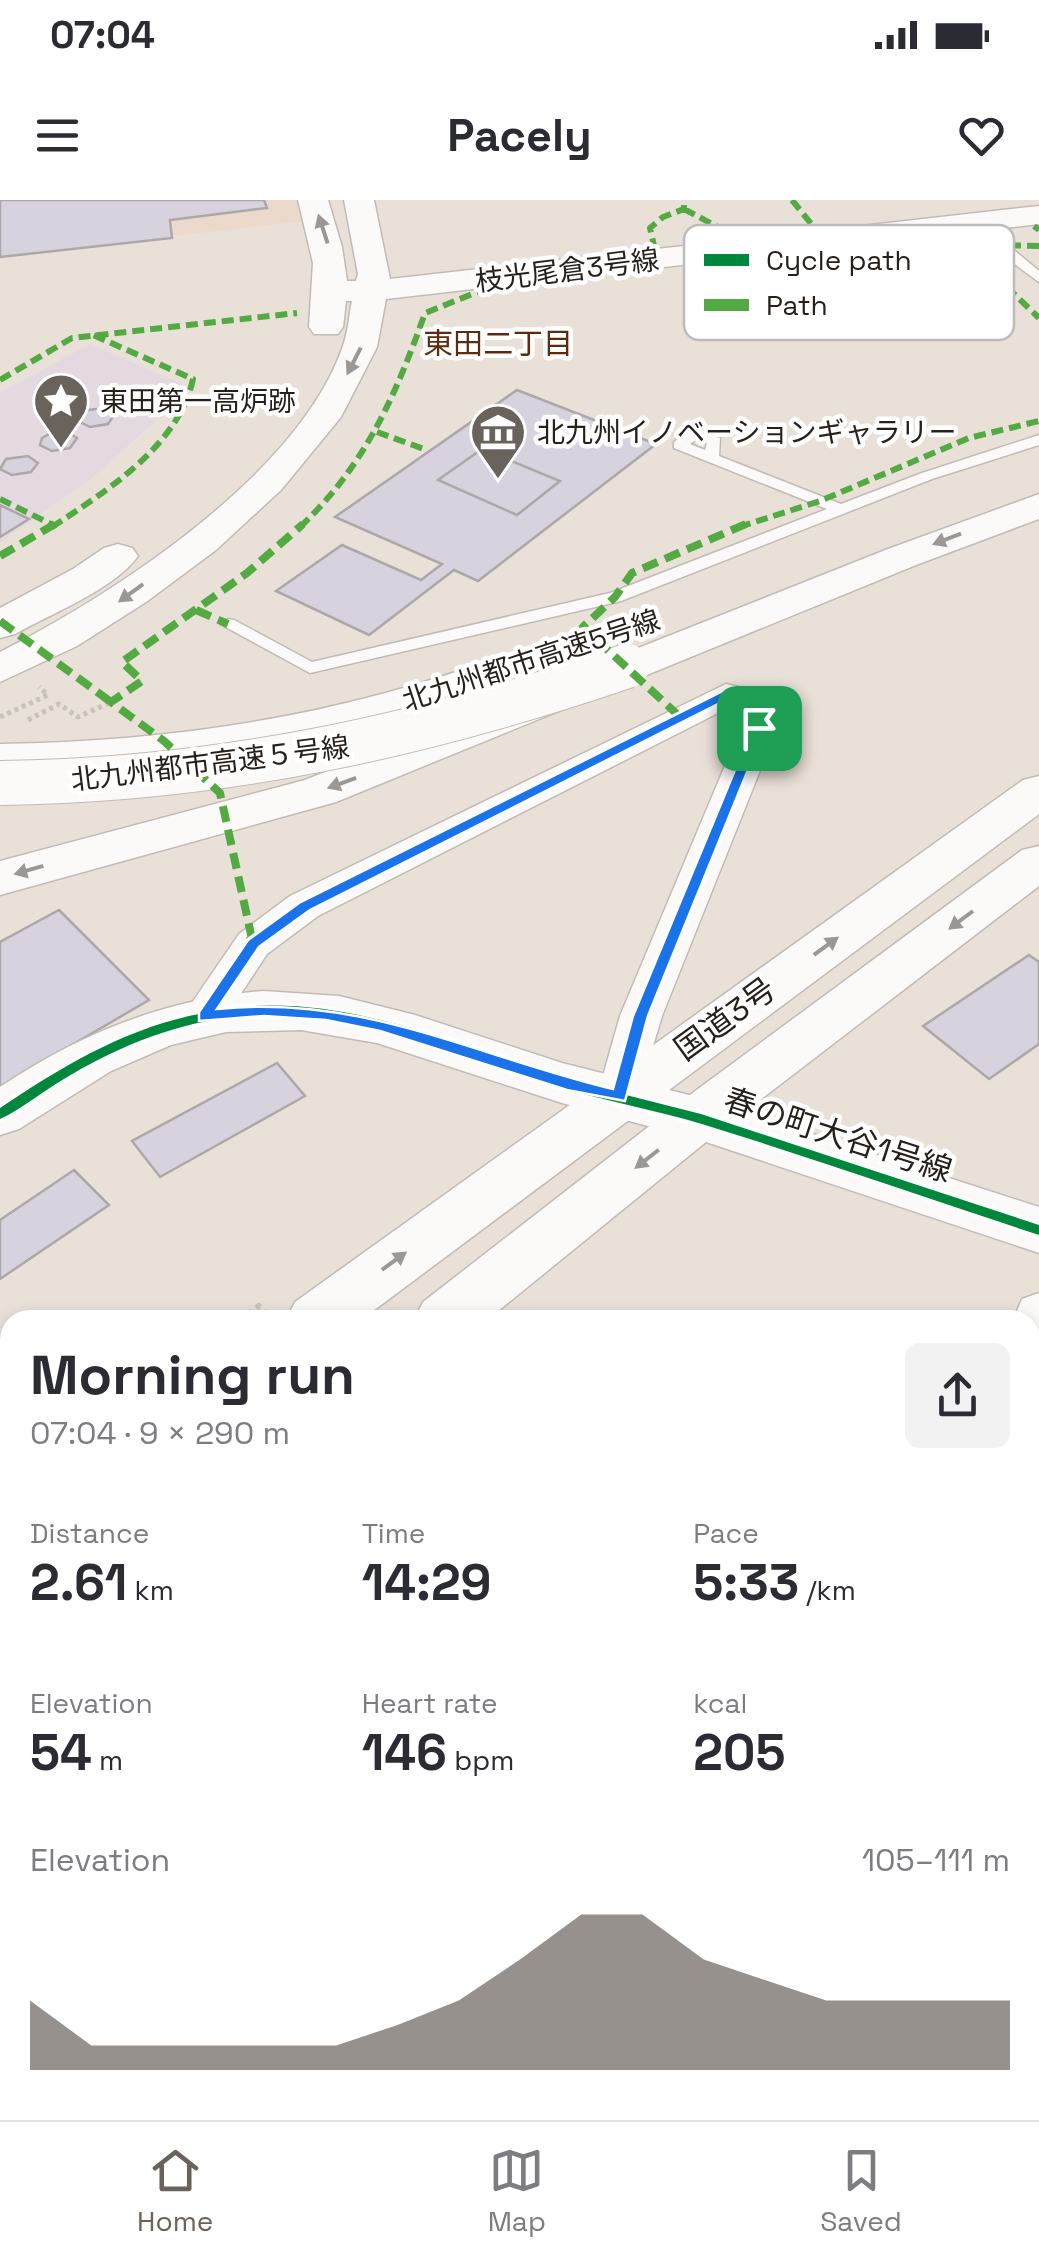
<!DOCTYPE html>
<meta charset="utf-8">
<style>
:root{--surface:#fff;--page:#f2f2f3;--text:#2b2b33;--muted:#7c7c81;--line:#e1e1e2;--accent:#6a635c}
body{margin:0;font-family:"Space Grotesk","Noto Sans JP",sans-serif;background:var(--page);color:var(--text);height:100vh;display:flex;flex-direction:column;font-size:38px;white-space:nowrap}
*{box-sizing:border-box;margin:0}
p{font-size:32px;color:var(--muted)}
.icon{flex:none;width:55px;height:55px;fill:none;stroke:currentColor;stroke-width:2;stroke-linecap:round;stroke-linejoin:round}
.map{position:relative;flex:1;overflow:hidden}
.side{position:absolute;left:0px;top:1110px;width:1040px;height:810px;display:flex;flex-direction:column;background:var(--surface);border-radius:30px 30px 0 0;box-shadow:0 5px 15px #0003}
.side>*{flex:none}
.pin{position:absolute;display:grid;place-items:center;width:85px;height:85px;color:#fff;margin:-42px;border-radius:20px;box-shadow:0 5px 15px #0006}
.round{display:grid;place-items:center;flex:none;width:105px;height:105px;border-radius:15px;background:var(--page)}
.overview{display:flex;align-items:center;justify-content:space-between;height:170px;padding:0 30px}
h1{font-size:55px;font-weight:600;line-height:75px}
.stats{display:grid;grid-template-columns:repeat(3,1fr);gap:15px;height:170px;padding:10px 30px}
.stats div{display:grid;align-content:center}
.stats b{font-size:50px;font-weight:600}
.stats small{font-size:28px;font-weight:400}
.stats p{font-size:28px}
.chart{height:280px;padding:20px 30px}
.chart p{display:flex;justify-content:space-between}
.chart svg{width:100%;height:180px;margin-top:10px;fill:var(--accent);opacity:.7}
.status{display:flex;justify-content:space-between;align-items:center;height:70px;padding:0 50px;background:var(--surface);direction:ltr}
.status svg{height:28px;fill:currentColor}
header{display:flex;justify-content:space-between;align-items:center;height:130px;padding:0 30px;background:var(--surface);font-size:45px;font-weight:600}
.tab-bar{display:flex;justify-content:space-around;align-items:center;height:140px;border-top:2px solid var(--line);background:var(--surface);font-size:28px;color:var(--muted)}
.tab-bar a{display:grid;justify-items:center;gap:5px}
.tab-bar .current{color:var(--accent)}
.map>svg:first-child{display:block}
.built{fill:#ebdacb}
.industrial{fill:#e5d9e1}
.building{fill:#d7d2dd;stroke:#aca8a8;stroke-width:2.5}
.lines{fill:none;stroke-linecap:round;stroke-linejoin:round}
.lane-casing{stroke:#c2bbb5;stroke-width:3}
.street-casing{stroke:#c2bbb5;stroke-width:3}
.secondary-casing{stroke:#c2bbb5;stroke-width:3}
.highway-casing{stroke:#c2bbb5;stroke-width:3}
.path-far1{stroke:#c6c3bf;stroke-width:5;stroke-dasharray:4 4;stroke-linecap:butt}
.path{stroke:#c6c3bf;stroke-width:6;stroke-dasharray:5 5;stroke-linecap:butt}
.lane{fill:#fcfaf9;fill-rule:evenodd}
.street{fill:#fcfaf9;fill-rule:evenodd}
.secondary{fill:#fcfaf9;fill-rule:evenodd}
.highway{fill:#fcfaf9;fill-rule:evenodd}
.highway-bridge-casing{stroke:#c2bbb5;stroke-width:46;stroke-linecap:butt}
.highway-bridge{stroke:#fcfaf9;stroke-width:44}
.quiet-far2{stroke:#53aa42;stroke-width:6;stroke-dasharray:12 6;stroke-linecap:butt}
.quiet-far1{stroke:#53aa42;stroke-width:8;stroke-dasharray:16 8;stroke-linecap:butt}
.quiet{stroke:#53aa42;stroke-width:10;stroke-dasharray:20 10;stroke-linecap:butt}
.cycleway-casing{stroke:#fff;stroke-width:7}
.cycleway{fill:#00873e;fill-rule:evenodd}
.oneway{fill:#9c9795}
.route{fill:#1a73e8;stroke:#fff;stroke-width:2.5;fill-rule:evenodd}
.labels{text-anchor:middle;stroke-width:9;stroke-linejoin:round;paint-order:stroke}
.far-street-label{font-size:28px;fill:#261f1a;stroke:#fff}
.far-poi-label{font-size:28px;fill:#261f1a;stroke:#fff;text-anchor:start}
.far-neighbourhood-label{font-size:30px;fill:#5b2c0e;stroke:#fff}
.street-label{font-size:32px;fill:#261f1a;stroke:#fff}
.key{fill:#fff;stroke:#bebcba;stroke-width:2.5}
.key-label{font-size:28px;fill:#261f1a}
</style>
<div class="status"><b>07:04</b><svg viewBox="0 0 49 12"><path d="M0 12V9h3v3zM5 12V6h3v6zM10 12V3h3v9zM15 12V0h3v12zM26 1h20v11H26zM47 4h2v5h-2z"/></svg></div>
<header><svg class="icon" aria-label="menu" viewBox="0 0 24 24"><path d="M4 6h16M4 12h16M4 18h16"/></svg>Pacely<svg class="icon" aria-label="heart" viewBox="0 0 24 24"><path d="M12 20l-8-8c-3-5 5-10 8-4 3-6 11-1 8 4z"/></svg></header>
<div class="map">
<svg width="1039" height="1920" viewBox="0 0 1039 1920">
<rect width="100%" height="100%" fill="#e9e0d8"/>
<!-- built -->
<path class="built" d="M0 0H299L305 21 0 56Z"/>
<!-- industrial -->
<path class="industrial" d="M90 144 182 184 152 224 93 277 0 343V193Z"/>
<!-- building -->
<path class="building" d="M0 0H264L267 8 170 20 172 38 0 57Z
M517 190 656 244 478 381 454 370 369 435 276 391 342 345 421 380 442 364 335 317Z
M105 208 114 215 108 224 90 227 78 221 88 210Z
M68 232 77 238 70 248 52 251 40 245 42 238 51 233Z
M482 249 560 281 517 315 438 280Z
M28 256 38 263 31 272 12 275 0 269 6 259Z
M0 305 29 319 0 337Z
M59 710 149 800 0 887V742Z
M1029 755 1039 762V844L989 879 923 826Z
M277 863 305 896 160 977 132 941Z
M74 970 109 1005 0 1079V1020Z"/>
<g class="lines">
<!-- lane casing -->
<g class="lane-casing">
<path id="lane" d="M968 20H978L1039 71V82L983 41 968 26Z
M690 230 720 238 719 256 841 304 922 273 1039 235V245L932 279 621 401 310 473 220 424 228 419 234 420 312 462 610 393 827 309 674 248V242ZM697 239 707 243 705 250 690 244Z"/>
</g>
<!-- street casing -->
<g class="street-casing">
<path id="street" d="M726 484 739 487 777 528 662 816 634 909 619 914 604 909 597 897 620 816 740 530 722 511 318 716 267 754 219 827 204 832 189 827 183 816 239 734 290 696Z
M1039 1093V1160L1030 1163V1120H1013L1022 1099Z
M1030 1305 1039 1308V1358L1030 1355Z
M0 1487 10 1491V1555L0 1551Z
M10 1846V1910H28L22 1920H0V1850Z
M750 1910H814L811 1920H747Z
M872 1910H956L960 1920H876Z"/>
</g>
<!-- secondary casing -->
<g class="secondary-casing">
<path id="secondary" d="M298 0H328L342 47 347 81H356L358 74 344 0H374L390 79 1039 6V24L386 99 377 147 341 217 281 290 216 350 146 402 77 446 0 482V452C116 393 299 274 343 146 348 132 349 115 352 101H346L343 127 338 134H314L309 127 313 63Z
M118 344 132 348 138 356C115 389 50 414 15 434L0 438V408L73 369 104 348Z
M263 791 339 796 415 815 562 863 701 898 1039 1007V1053L700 940 562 903 377 843 301 830 226 832 171 845 111 871 19 929 0 935V887C81 833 166 799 263 791Z"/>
</g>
<!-- highway casing -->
<g class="highway-casing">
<path id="highway" d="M1039 294V319L916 365 336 602 0 695V661L305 580 888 349Z
M598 428 613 432 619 441 613 450C410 520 216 570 0 574V544C128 542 254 528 378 495 452 476 524 447 598 428Z
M1039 576V614L361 1120H286L295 1102 1023 580Z
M1039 646V686L717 933 487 1120H414L423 1102 679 903 1022 650Z
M10 1324V1390L0 1394V1328Z
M10 1426V1496L0 1500V1430Z"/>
</g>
<!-- path-far1 -->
<path class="path-far1" d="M0 517 48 495 39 487
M28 520 59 504 78 517 111 502"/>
<!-- path -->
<path class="path" d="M240 1120 259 1106 264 1112"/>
<!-- lane -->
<use href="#lane" class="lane"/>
<!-- street -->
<use href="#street" class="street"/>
<!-- secondary -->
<use href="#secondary" class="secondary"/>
<!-- highway -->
<use href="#highway" class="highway"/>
<!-- highway-bridge casing -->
<g class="highway-bridge-casing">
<path id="highway-bridge" d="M0 583C221 580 419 537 627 466"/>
</g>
<!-- highway-bridge -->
<use href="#highway-bridge" class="highway-bridge"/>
<!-- quiet-far2 -->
<path class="quiet-far2" d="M792 0 817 31
M684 9 716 26 726 42
M1034 26 1039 30
M1039 46 994 45 979 50 986 67 1039 118
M655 50 650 28 663 17 684 9V0
M0 180 72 138 297 113
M377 232 424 249
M0 299 53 325
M52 327C106 291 178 247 193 179L93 135
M300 327C365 266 396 195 425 113L482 90
M739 327 820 301 969 238 1039 221"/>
<!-- quiet-far1 -->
<path class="quiet-far1" d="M0 356 55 324
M196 410 228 424
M0 421 111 502
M679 516 583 427 615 397 632 373 746 324
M252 739 220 593 164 541 111 502 142 481 122 462 247 373 303 324"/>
<!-- quiet -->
<path class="quiet" d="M251 736 253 744"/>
<!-- cycleway casing -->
<g class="cycleway-casing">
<path id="cycleway" d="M726 492 729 493 764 528 647 816 626 895 701 914 1039 1025V1035C927 998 815 959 702 924 656 910 608 902 563 888 452 854 344 801 225 818 168 826 113 849 64 879 43 891 22 909 0 919V908C61 867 126 828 199 814L249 741 300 703ZM725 500 754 529 635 816 614 892C483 860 352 785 213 811L257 747 308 709Z"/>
</g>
<!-- cycleway -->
<use href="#cycleway" class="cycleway"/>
</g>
<!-- one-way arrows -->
<defs><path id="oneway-solid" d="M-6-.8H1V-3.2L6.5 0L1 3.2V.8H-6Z" transform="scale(2.5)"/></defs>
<g class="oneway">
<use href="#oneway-solid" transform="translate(323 29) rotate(-108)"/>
<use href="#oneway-solid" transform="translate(354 161) rotate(117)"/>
<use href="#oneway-solid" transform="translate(947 339) rotate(159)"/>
<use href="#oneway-solid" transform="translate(131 393) rotate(144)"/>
<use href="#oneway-solid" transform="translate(342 583) rotate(160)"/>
<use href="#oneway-solid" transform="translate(29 670) rotate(164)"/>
<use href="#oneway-solid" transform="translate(961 720) rotate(143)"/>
<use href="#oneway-solid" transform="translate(826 746) rotate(-36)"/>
<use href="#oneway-solid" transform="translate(647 959) rotate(142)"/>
<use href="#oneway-solid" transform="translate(394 1061) rotate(-36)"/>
</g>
<!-- route -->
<path class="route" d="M721 492H730L765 528 648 816 625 901 567 890 380 831 326 820 264 816 199 821V812L248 740 299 703ZM724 501 752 529 633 816 613 889C475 856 364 794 217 809L259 747 310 710Z"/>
<!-- icons -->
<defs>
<g id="sight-pin" transform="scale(2.875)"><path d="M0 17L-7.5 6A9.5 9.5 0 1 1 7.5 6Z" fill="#6a635c" stroke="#fff"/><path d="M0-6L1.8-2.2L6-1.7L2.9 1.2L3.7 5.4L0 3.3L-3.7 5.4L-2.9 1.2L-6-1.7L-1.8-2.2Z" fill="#fff"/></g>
<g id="museum-pin" transform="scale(2.875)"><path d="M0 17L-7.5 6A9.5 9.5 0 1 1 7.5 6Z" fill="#6a635c" stroke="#fff"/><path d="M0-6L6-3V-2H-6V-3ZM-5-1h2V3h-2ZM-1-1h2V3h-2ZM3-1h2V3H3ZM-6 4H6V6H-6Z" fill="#fff"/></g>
</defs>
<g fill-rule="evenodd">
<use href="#sight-pin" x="61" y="201"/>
<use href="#museum-pin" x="498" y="232"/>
</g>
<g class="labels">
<!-- far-street labels -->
<g class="far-street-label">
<text transform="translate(567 70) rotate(-7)" y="10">枝光尾倉3号線</text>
<text transform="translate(531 460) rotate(-18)" y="10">北九州都市高速5号線</text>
<text transform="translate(210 563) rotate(-7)" y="10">北九州都市高速５号線</text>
</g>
<!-- far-poi labels -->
<g class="far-poi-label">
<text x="100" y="211">東田第一高炉跡</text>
<text x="537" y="242">北九州イノベーションギャラリー</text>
</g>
<!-- far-neighbourhood labels -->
<g class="far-neighbourhood-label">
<text x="498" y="154">東田二丁目</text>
</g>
<!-- street labels -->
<g class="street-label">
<text transform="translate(725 819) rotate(-36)" y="11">国道3号</text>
<text transform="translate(838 935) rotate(18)" y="11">春の町大谷1号線</text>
</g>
</g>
<!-- legend -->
<rect x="684" y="25" width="330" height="115" rx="15" class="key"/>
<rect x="704" y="54" width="45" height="12" fill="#00873e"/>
<rect x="704" y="99" width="45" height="12" fill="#53aa42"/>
<g class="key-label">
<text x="766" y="70">Cycle path</text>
<text x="766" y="115">Path</text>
</g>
</svg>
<div class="pin" style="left:759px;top:528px;background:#1e9e55"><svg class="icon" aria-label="arrive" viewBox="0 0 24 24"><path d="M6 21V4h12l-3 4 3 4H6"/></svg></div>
<section class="side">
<div class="overview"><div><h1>Morning run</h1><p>07:04 · 9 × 290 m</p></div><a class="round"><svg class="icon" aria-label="share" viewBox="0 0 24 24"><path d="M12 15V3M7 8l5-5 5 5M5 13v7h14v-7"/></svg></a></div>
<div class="stats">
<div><p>Distance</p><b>2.61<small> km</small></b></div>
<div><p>Time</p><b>14:29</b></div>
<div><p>Pace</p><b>5:33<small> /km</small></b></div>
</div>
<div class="stats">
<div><p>Elevation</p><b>54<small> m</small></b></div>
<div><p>Heart rate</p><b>146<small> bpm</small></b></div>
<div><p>kcal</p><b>205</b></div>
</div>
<div class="chart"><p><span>Elevation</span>105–111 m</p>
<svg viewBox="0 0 160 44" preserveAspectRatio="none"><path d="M0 44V27L10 38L20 38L30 38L40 38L50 38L60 33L70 27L80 17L90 6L100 6L110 17L120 22L130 27L140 27L150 27L160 27V44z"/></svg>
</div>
</section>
</div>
<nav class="tab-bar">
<a class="current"><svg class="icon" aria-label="home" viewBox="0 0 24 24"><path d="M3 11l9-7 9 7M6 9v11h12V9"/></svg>Home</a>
<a><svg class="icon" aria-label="map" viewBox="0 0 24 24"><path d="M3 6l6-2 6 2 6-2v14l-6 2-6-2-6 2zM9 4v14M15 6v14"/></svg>Map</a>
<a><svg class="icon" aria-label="saved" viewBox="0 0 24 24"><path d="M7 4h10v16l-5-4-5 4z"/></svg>Saved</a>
</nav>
